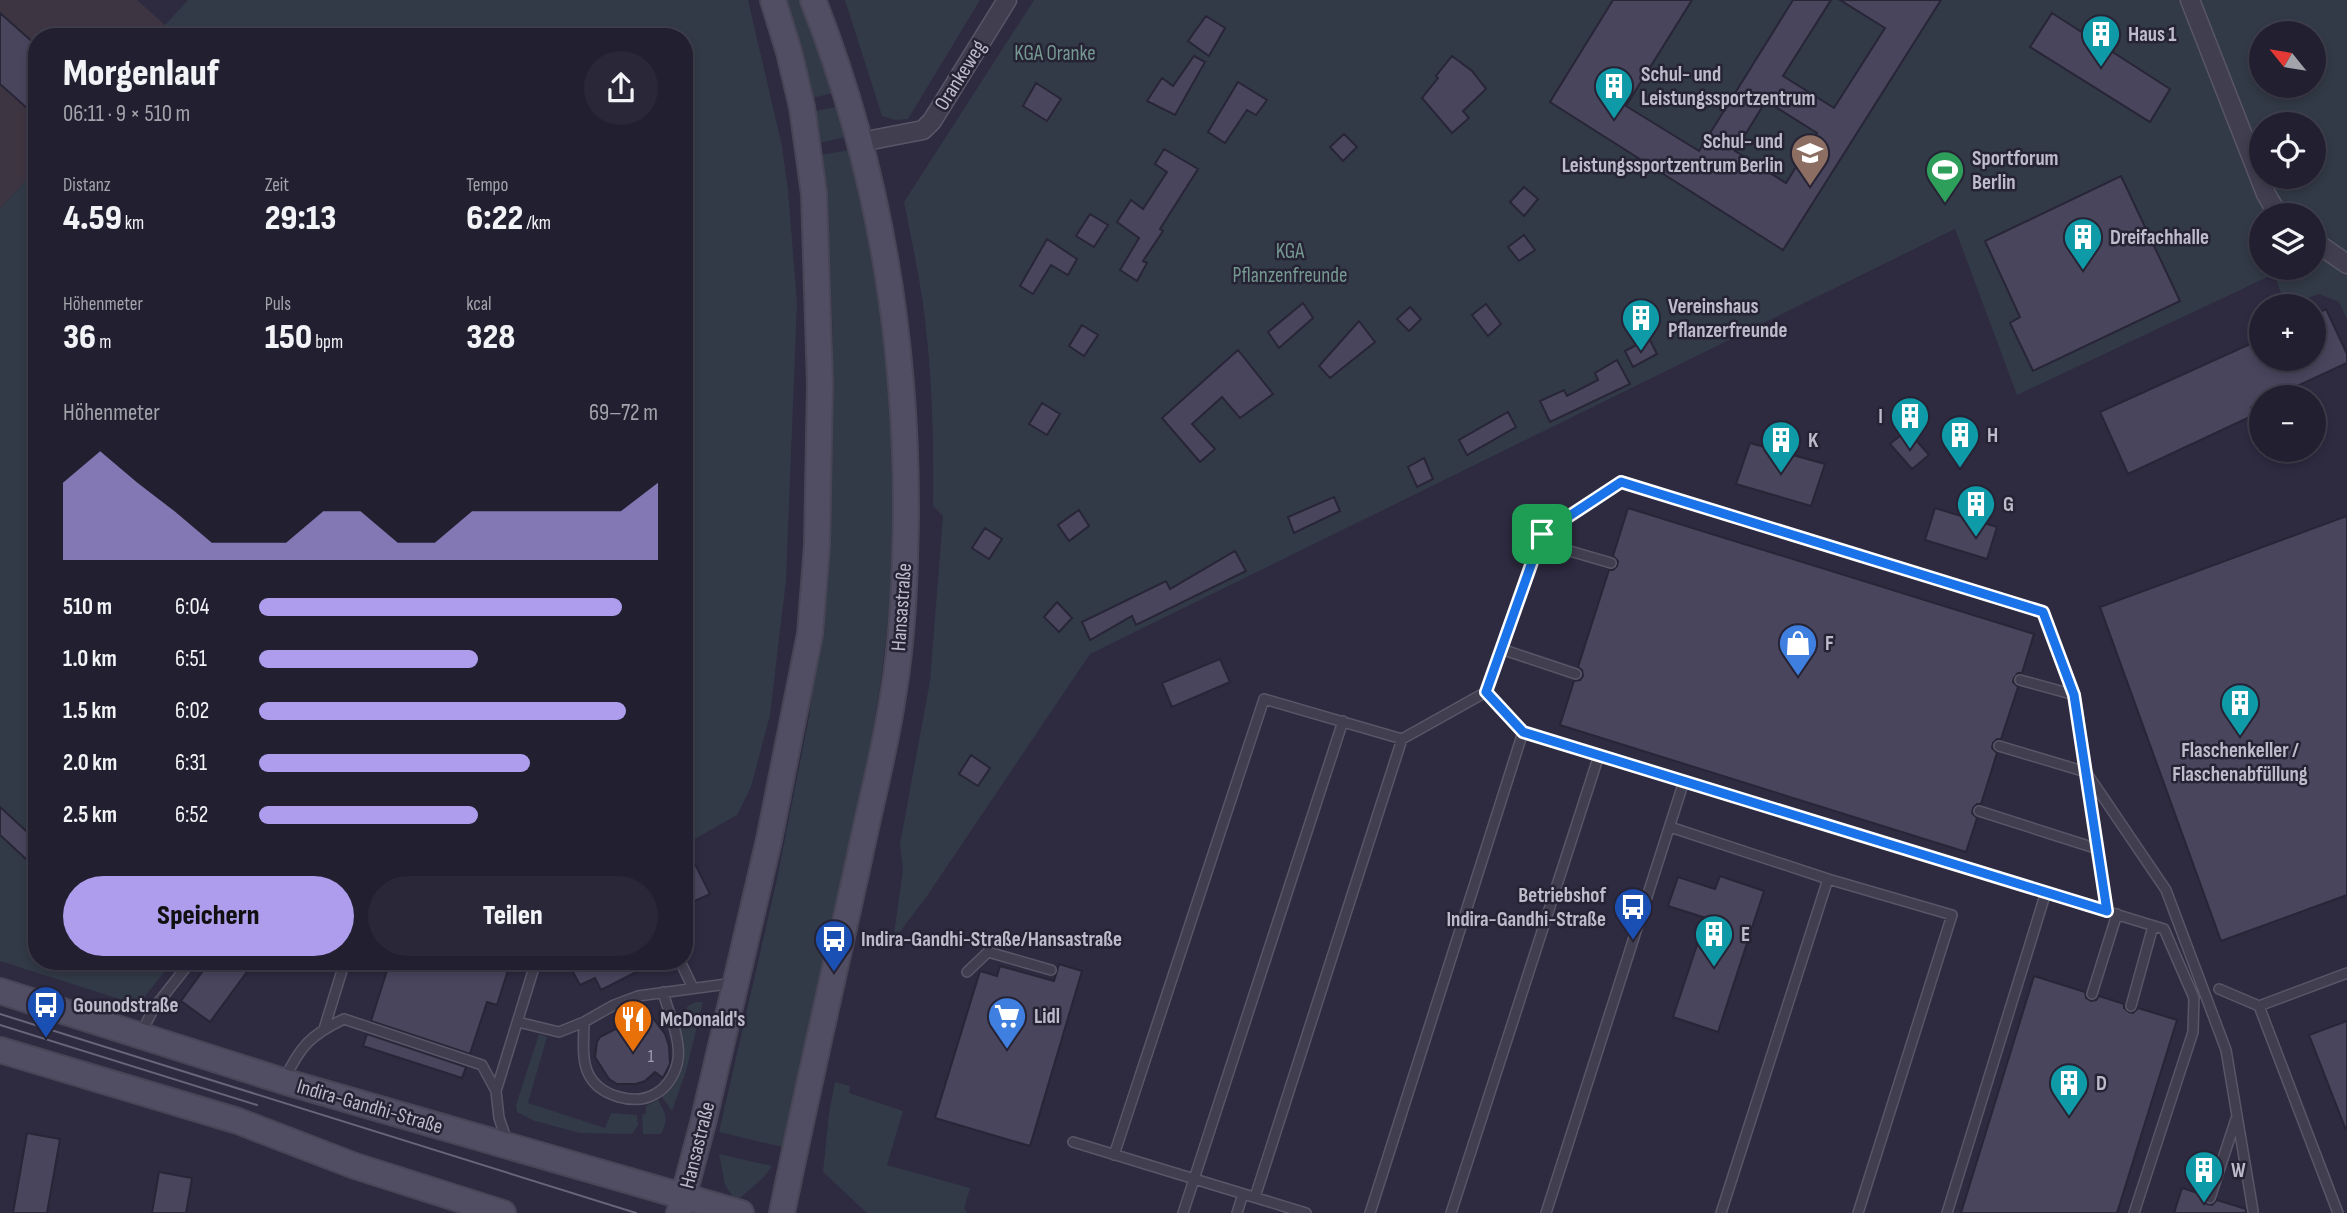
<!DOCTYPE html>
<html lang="de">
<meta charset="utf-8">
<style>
:root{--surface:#222030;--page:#2a2838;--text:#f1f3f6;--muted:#a2a3ab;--line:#3f3e4c;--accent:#ad9dec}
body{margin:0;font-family:"Sofia Sans Condensed",sans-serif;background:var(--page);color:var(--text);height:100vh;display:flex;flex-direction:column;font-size:26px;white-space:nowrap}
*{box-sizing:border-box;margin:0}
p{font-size:23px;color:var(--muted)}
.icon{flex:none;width:38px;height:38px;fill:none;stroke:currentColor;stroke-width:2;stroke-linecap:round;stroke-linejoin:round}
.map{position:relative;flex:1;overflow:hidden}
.panel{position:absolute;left:28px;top:28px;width:665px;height:942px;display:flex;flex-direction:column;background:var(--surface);border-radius:28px;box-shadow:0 4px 10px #0003,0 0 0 2px var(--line)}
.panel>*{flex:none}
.needle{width:46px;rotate:300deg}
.buttons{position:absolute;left:2249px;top:21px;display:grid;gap:14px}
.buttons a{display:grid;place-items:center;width:77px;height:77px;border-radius:50%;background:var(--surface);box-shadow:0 4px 10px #0003,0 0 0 2px var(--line);font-size:35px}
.pin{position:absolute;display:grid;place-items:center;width:60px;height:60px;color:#fff;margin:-30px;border-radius:14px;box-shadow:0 4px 10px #0006}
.round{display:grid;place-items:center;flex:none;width:74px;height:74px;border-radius:37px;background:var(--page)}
.summary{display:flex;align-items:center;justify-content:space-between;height:119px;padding:0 35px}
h1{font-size:38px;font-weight:800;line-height:52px}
.figures{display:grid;grid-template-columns:repeat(3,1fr);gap:10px;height:119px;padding:7px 35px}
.figures div{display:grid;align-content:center}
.figures b{font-size:35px;font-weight:800}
.figures small{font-size:19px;font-weight:400}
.figures p{font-size:19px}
.chart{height:196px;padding:14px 35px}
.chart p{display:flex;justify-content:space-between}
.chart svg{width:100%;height:126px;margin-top:7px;fill:var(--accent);opacity:.7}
.primary-button{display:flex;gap:14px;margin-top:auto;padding:14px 35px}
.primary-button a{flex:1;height:80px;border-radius:42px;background:var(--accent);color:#111;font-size:28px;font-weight:800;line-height:80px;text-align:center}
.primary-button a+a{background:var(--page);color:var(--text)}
ul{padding:0 35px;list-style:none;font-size:23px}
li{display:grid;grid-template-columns:112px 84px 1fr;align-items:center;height:52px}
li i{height:18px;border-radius:9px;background:var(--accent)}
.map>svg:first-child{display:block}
.medical{fill:#3e3542}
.green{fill:#323a47;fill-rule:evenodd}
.building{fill:#49455d;stroke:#282537;stroke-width:2;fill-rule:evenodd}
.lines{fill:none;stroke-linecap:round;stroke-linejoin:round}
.lane-casing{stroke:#595667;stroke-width:12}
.street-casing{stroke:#595667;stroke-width:21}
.secondary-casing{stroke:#484556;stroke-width:28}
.lane{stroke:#413e50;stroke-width:9}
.street{stroke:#413e50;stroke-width:18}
.secondary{stroke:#514d62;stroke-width:24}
.tram{stroke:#686579;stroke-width:2}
.route-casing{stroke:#fff;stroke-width:14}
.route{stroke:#1a73e8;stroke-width:9}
.labels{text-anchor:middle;stroke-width:5;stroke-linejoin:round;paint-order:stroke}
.number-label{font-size:18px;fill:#a19eaf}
.poi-label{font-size:21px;font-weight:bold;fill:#bebbca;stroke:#262335;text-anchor:start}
.park-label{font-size:21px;fill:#759891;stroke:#262335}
.street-label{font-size:21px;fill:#bebbca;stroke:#262335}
</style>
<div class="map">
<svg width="2347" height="1213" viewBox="0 0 2347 1213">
<rect width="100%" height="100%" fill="#2e2a40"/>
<!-- medical -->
<path class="medical" d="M0 0H137L165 25 154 37H37V168L0 209Z"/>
<!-- green -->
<path class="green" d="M188 0H748L782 146 788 190 797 303 786 580 770 715 751 787 737 815 684 845V37H154Z
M783 0H805L836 92 809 99Z
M845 0H980L908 119 895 120 882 116Z
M1034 0H2347V319L2339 302 2319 294 2286 306 2274 274 2017 395 1955 229 1090 654 927 896 893 941 903 870 900 844 930 681 943 516 933 506C934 437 932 366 922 297 917 265 910 233 904 202ZM2261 33H2314V86H2261ZM2261 124H2314V177H2261ZM2261 215H2314V268H2261Z
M839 106 846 137 819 143 812 112Z
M850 150C876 253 896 362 896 469 897 694 836 914 787 1132L782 1147 719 1132 777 879 809 717 827 559 833 346 830 259 820 155Z
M37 168V961H173L138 1005 0 961V209Z
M696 1002H703L686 1071 672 1111 662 1097C686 1072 685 1052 678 1020L688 1006Z
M539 1034 547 1037 528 1103 605 1128 611 1113 637 1115 638 1125 632 1134 580 1133 535 1121 517 1112 516 1105Z
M835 1082 850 1086 849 1093 903 1111 887 1165 970 1188 964 1209 967 1211 966 1213H867L823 1172 829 1113Z
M658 1100C666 1114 669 1119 661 1134H643L642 1115 646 1113V1106Z
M719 1154 772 1166 763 1178 740 1198 733 1197 725 1185Z"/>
<!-- building -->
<path class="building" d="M1613 0H1692L1626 106 1699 151 1793 0H1831L1783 76 1834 108 1885 28 1840 0H1941L1783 250 1550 102ZM1766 101 1817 133 1786 183 1735 151Z
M0 13 37 46V117L0 84Z
M2052 13 2170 89 2150 122 2030 47Z
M1206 16 1225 28 1209 56 1188 41Z
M1194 56 1205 62 1175 115 1147 101 1162 78 1173 86Z
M1452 56 1472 71 1486 89 1463 111 1469 118 1452 133 1422 98 1438 78 1436 76Z
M1238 82 1267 100 1256 115 1247 110 1225 143 1208 132Z
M1036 83 1061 99 1047 121 1023 106Z
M1344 134 1357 147 1343 161 1330 147Z
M1164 149 1198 169 1160 229 1163 231 1143 261 1147 263 1137 281 1120 270 1139 238 1117 222 1131 200 1143 209 1167 172 1155 164Z
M2121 176 2180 301 2033 371 2010 323 2020 317 1985 241Z
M1524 187 1538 199 1524 216 1510 202Z
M1090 214 1108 225 1094 247 1076 236Z
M1524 235 1535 250 1519 261 1508 247Z
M1047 239 1077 259 1068 275 1051 265 1033 294 1020 286Z
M1303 303 1313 318 1279 348 1268 332Z
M1486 304 1501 324 1488 336 1472 315Z
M1410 307 1421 319 1409 331 1397 319Z
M2326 309 2347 354V363L2273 397H2261V403L2251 407 2254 415 2128 474 2100 412 2261 339V359H2314V315Z
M1359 321 1375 342 1330 378 1319 366Z
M1082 325 1098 335 1084 356 1069 346Z
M1649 338 1657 354 1633 367 1625 351Z
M1238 350 1273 394 1240 418 1222 397 1192 424 1215 449 1200 462 1162 418Z
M1617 360 1630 384 1550 422 1540 401 1564 390 1567 396 1598 380 1595 373Z
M1042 403 1060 414 1047 435 1029 424Z
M1508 412 1516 427 1467 455 1459 440Z
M1907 430 1929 455 1912 469 1890 444Z
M1750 443 1825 464 1811 506 1736 484Z
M1424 458 1433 479 1417 487 1408 467Z
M1334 497 1340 511 1294 533 1288 517Z
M1628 508 2034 634 2022 673H2018L2014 678 2013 682 2018 687 2001 739H1997L1993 743 1992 748 1997 753 1981 804H1977L1973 808 1972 813 1977 818 1966 852 1560 725 1574 681 1580 680 1583 676 1582 670 1578 667 1609 570H1613L1617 566 1618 561 1613 556Z
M1935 508 1997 527 1987 559 1925 540Z
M1079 510 1089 526 1069 541 1058 525Z
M2347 516V895L2221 941 2100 607Z
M985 528 1002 539 989 559 972 548Z
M1235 551 1246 571 1136 625 1132 616 1090 640 1082 622 1166 581 1170 589Z
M1057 602 1072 618 1059 632 1044 617Z
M1220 659 1230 682 1172 707 1162 683Z
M971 755 990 768 978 786 959 774Z
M0 807 37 841V847L26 859 0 835Z
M684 842 710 894 684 906Z
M1720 876 1764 891 1718 1032 1673 1017 1706 918 1668 906 1678 877 1715 889Z
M210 961H255L210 1022 181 1001Z
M390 961H489L509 967 497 1005 487 1002 470 1054 371 1021Z
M567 961H658L601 990 595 978 580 985Z
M1059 964 1082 971 1030 1146 935 1118 980 971 997 976 1000 966 1054 981Z
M2034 976 2085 992 2086 998 2091 1001 2096 1000 2099 996 2124 1004V1008L2129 1012 2133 1013 2138 1008 2177 1020 2117 1213H1961Z
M652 1017 665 1034 669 1046 670 1064 663 1078 655 1072 645 1081 636 1084H617L609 1079 595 1057 597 1042 600 1037 621 1026H647Z
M2347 1021V1130H2346L2309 1035Z
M367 1034 466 1067 462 1078 363 1046Z
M27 1133 60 1139 47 1213H13Z
M159 1172 192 1178 186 1213H152Z
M2182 1188 2204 1195 2203 1200 2207 1204 2212 1205 2217 1200 2246 1209V1213H2174Z"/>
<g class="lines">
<!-- lane casing -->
<g class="lane-casing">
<path id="lane" d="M1539 542 1611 563
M1501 649 1576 674
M2020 680 2075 695
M1486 692 1523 732 2164 929 2194 998 2193 1032 2134 1213
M1999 746 2086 772 2166 890 2226 1050 2253 1211
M1979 811 2098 849
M1670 827 1828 879 1721 1213
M1828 879 1952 915 1858 1213
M680 961 693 988
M967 972 988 952 1051 970
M2219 989 2259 1006
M2092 994 2117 914
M2131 1006 2153 926
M518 1022 559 1032 584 1022 614 1005 638 996 734 983
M584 1022C584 1039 581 1060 589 1075 600 1096 635 1106 655 1094 667 1088 676 1073 678 1059 681 1038 668 1012 663 992
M324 1029 345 961
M140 1035 154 1008 191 961
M284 1080C300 1047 310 1035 344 1019L482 1065 496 1091 499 1118 507 1141
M496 1091 536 961
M1073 1142 1306 1213
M1114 1155 1264 699 1402 739 1486 692 1542 534 1621 482 2043 612 2075 695 2107 911
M1255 1197 1402 739
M2210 1198 2236 1119
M1183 1213 1343 721
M1237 1213 1243 1194
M1370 1213 1523 732
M1451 1213 1599 755
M1546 1213 1684 781
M1947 1213 2046 892
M2338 1213 2259 1006 2347 973"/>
</g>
<!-- street casing -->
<g class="street-casing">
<path id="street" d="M2190 0 2266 194 2276 211 2281 215
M861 142 923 130 932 121 1007 0
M2314 241 2347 264"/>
</g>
<!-- secondary casing -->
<g class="secondary-casing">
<path id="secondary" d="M0 991 283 1081 741 1213
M0 1050 238 1121 355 1166 503 1213
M679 1213 703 1123 769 840 810 634 817 545 820 384 814 194 802 107 789 52 773 0
M782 1213C806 1095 833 978 859 860 870 806 885 751 893 696 903 637 905 577 906 517 907 340 878 165 813 0"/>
</g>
<!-- lane -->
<use href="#lane" class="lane"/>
<!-- street -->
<use href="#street" class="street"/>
<!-- secondary -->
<use href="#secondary" class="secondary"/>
<!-- tram -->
<path class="tram" d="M0 1014 636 1213
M0 1025 257 1105"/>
</g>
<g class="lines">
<!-- route casing -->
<g class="route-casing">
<path id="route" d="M1621 482 2043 612 2074 695 2107 911 1523 732 1486 692 1542 534Z"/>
</g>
<!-- route -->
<use href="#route" class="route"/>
</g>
<!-- icons -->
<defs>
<g id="building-pin" transform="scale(2.0125)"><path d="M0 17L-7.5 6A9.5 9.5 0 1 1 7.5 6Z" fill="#0f9aa8" stroke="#262335"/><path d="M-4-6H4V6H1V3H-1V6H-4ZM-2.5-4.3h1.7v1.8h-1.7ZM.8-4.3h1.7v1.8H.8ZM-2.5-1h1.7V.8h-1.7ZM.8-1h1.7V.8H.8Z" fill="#fff"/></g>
<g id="school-pin" transform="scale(2.0125)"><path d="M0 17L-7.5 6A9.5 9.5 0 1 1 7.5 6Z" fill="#8d6e63" stroke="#262335"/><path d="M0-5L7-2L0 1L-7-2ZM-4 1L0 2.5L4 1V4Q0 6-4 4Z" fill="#fff"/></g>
<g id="stadium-pin" transform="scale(2.0125)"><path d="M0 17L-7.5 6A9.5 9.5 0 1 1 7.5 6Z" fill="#2e9e5b" stroke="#262335"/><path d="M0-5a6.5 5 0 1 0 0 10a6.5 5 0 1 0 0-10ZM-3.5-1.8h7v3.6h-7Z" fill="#fff"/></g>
<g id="shop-pin" transform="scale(2.0125)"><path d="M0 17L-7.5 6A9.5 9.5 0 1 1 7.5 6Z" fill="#3f7fe0" stroke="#262335"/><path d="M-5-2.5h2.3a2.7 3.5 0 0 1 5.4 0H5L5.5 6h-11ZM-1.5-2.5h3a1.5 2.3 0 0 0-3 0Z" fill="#fff"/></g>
<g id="bus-pin" transform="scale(2.0125)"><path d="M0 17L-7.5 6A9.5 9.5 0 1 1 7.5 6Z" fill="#1a4fb4" stroke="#262335"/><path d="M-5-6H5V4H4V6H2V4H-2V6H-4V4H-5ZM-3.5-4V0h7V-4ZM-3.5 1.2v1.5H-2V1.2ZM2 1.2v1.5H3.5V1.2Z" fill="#fff"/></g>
<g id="supermarket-pin" transform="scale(2.0125)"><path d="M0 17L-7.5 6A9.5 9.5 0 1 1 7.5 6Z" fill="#3f7fe0" stroke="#262335"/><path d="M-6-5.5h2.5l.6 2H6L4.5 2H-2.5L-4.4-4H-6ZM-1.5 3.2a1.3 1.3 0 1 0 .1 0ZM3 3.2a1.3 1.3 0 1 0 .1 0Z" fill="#fff"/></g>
<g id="restaurant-pin" transform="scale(2.0125)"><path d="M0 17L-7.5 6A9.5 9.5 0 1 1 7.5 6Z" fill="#e8710a" stroke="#262335"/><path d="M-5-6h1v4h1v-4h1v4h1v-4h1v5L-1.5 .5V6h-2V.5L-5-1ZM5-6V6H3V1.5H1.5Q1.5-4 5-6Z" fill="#fff"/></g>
</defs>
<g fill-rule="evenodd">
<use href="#building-pin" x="2101" y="34"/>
<use href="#building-pin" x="1614" y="86"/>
<use href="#school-pin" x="1810" y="153"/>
<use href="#stadium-pin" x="1945" y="170"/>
<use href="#building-pin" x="2083" y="237"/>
<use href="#building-pin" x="1641" y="318"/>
<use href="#building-pin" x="1910" y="416"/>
<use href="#building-pin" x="1960" y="435"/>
<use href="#building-pin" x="1781" y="440"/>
<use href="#building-pin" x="1976" y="504"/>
<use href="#shop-pin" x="1798" y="643"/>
<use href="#building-pin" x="2240" y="703"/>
<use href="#bus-pin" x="1633" y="907"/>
<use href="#building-pin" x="1714" y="934"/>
<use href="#bus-pin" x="834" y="939"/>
<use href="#bus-pin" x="46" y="1005"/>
<use href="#supermarket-pin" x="1007" y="1016"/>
<use href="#restaurant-pin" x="633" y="1019"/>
<use href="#building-pin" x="2069" y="1083"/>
<use href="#building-pin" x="2204" y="1170"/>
</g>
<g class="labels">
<!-- number labels -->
<g class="number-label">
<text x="651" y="1062">1</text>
</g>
<!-- poi labels -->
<g class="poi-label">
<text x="2128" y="41">Haus 1</text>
<text x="1641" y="81">Schul- und<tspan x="1641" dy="24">Leistungssportzentrum</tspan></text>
<text x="1783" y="148" text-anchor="end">Schul- und<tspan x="1783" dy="24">Leistungssportzentrum Berlin</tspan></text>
<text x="1972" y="165">Sportforum<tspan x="1972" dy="24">Berlin</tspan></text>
<text x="2110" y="244">Dreifachhalle</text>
<text x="1668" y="313">Vereinshaus<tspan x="1668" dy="24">Pflanzerfreunde</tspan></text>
<text x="1883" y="423" text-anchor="end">I</text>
<text x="1987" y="442">H</text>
<text x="1808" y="447">K</text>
<text x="2003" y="511">G</text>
<text x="1825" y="650">F</text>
<text x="2240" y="757" text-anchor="middle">Flaschenkeller /<tspan x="2240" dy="24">Flaschenabfüllung</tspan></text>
<text x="1606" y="902" text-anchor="end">Betriebshof<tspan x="1606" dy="24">Indira-Gandhi-Straße</tspan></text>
<text x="1741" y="941">E</text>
<text x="861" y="946">Indira-Gandhi-Straße/Hansastraße</text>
<text x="73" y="1012">Gounodstraße</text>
<text x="1034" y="1023">Lidl</text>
<text x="660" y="1026">McDonald's</text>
<text x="2096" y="1090">D</text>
<text x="2231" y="1177">W</text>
</g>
<!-- park labels -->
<g class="park-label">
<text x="1055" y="60">KGA Oranke</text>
<text x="1290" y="258">KGA<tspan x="1290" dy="24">Pflanzenfreunde</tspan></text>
</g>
<!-- street labels -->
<g class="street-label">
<text transform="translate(960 75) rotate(-58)" y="7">Orankeweg</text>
<text transform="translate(901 607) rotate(-86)" y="7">Hansastraße</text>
<text transform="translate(370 1106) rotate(16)" y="7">Indira-Gandhi-Straße</text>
<text transform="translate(697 1145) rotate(-76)" y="7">Hansastraße</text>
</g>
</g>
</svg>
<div class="buttons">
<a><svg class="needle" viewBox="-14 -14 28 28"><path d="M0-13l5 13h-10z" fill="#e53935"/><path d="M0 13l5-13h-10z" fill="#a2a3ab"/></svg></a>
<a><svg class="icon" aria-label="locate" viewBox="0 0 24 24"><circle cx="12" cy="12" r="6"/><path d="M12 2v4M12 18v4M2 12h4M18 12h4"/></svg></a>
<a><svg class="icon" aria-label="layers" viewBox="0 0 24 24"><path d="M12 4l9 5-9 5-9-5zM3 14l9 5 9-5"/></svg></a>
<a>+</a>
<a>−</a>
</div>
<div class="pin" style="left:1542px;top:534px;background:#1e9e55"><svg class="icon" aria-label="arrive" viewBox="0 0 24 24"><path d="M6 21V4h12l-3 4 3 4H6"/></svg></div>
<section class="panel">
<div class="summary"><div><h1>Morgenlauf</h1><p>06:11 · 9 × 510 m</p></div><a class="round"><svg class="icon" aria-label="share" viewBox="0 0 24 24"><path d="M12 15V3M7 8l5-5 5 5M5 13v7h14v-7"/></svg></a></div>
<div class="figures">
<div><p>Distanz</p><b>4.59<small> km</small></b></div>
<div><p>Zeit</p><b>29:13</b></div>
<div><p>Tempo</p><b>6:22<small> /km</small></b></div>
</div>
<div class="figures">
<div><p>Höhenmeter</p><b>36<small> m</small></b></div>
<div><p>Puls</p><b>150<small> bpm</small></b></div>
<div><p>kcal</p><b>328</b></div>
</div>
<div class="chart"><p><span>Höhenmeter</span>69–72 m</p>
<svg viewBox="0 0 160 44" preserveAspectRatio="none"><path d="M0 44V17L10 6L20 17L30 27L40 38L50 38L60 38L70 27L80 27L90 38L100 38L110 27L120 27L130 27L140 27L150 27L160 17V44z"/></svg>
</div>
<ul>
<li><b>510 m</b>6:04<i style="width:91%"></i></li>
<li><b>1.0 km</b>6:51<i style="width:55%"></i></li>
<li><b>1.5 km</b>6:02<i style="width:92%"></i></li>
<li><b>2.0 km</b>6:31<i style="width:68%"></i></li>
<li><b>2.5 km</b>6:52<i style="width:55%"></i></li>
</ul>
<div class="primary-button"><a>Speichern</a><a>Teilen</a></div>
</section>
</div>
